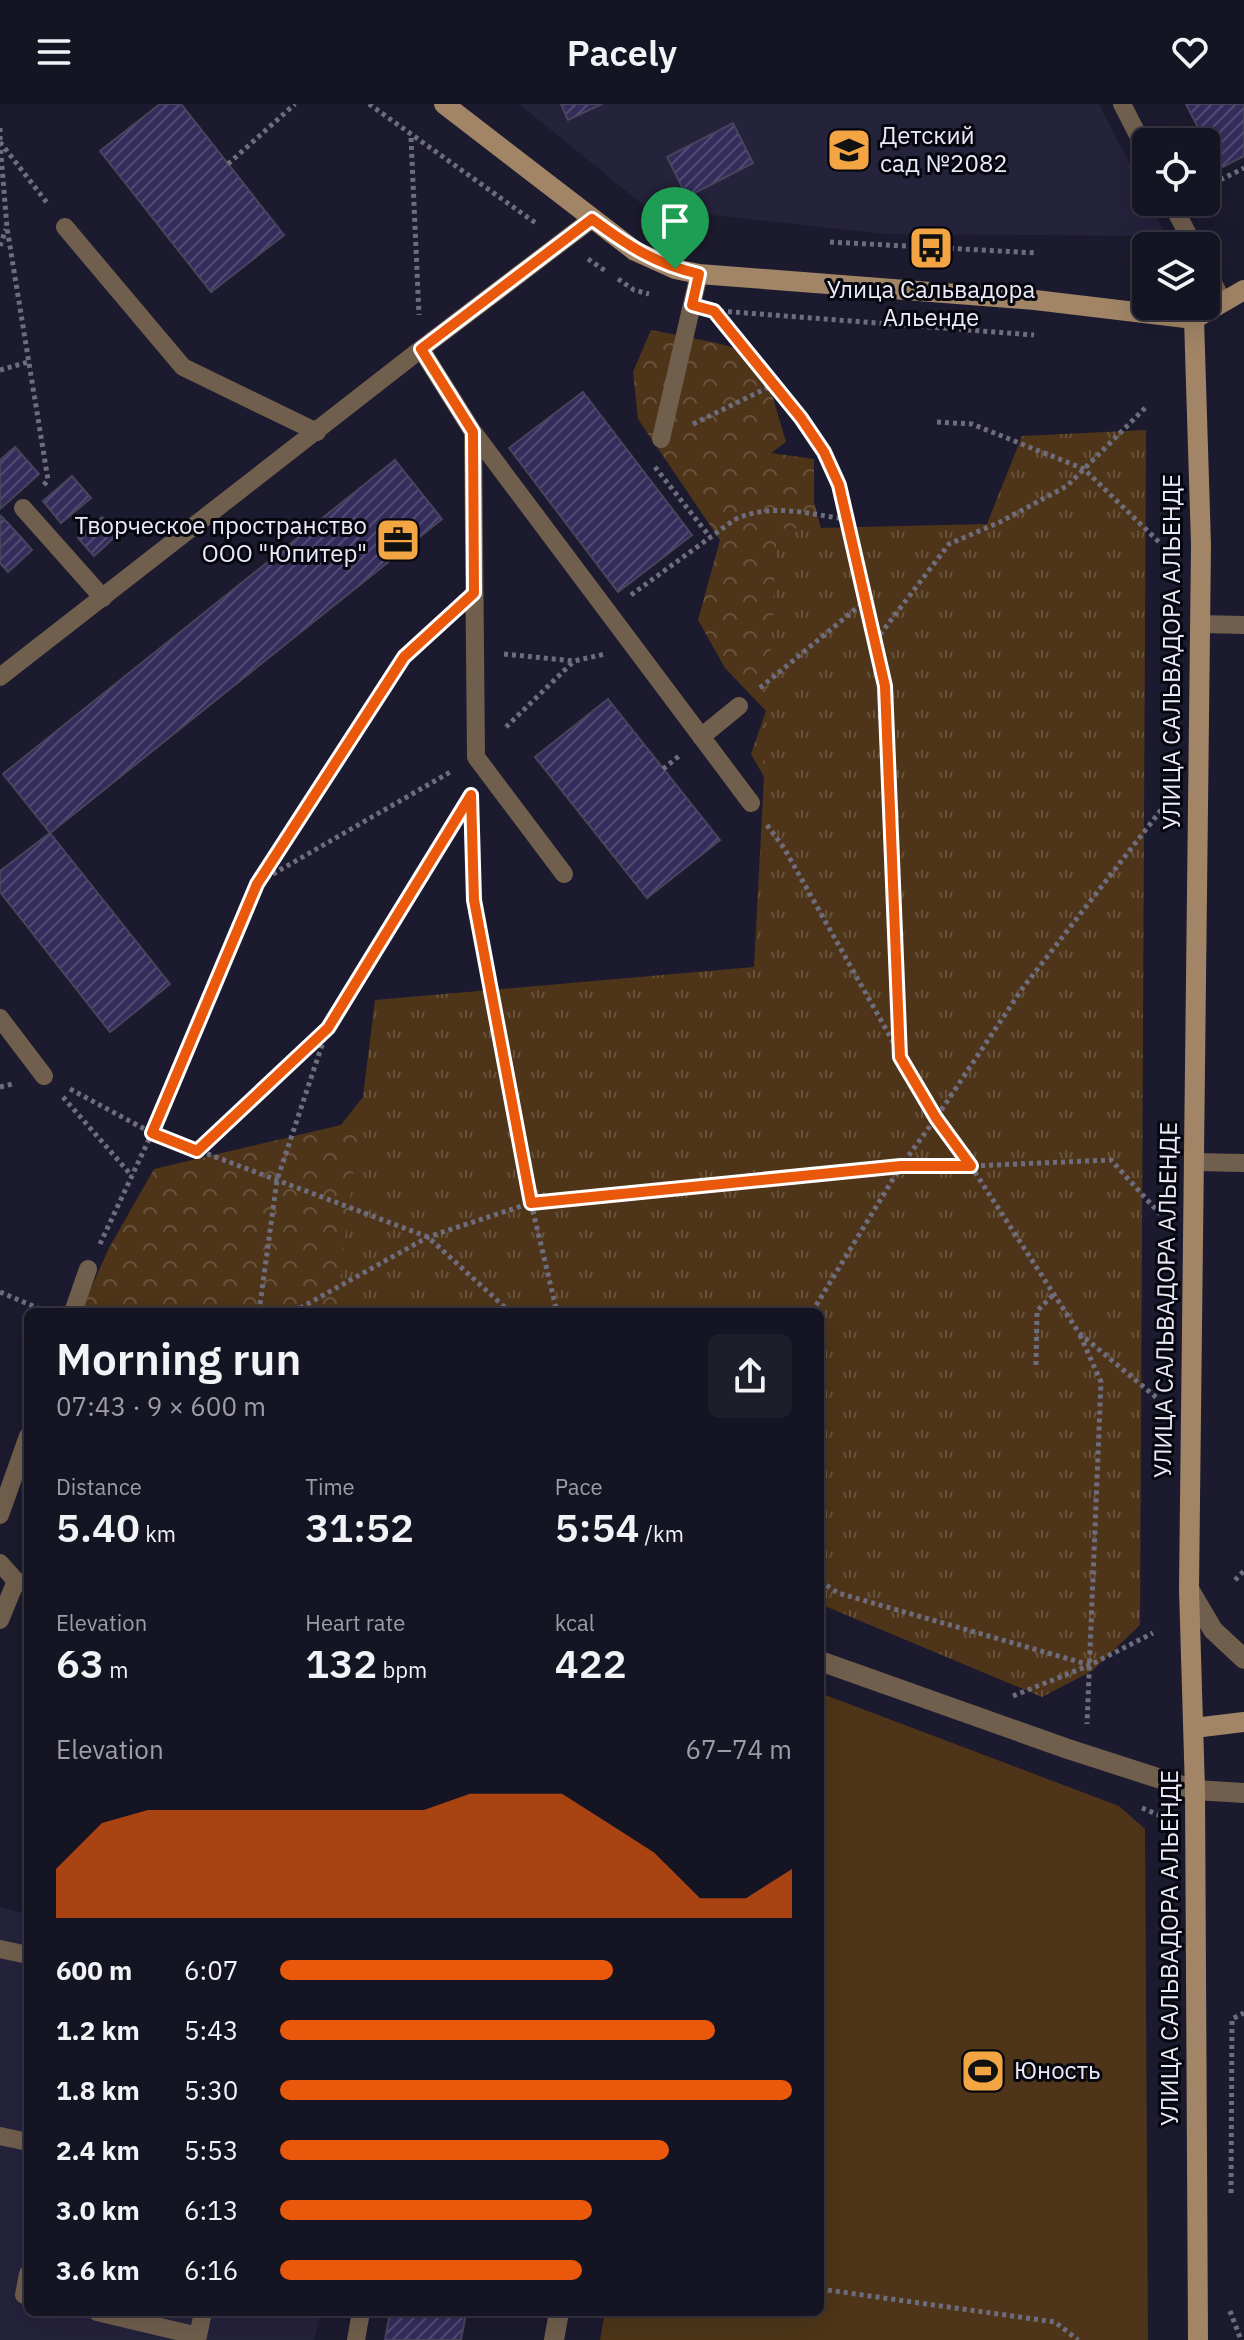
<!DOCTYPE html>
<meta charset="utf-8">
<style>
:root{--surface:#151422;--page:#1e1d2a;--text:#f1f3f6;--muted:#9d9ea5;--line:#343340;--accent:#ea580c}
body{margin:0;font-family:"IBM Plex Sans",sans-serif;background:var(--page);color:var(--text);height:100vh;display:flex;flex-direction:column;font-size:30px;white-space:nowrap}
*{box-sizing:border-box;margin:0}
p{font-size:26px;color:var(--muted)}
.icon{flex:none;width:44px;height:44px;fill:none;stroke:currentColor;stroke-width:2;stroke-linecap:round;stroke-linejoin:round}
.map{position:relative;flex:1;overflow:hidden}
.details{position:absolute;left:24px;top:1204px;width:800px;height:1008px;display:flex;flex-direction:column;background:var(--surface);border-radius:12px;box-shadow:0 8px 32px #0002,0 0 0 2px var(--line)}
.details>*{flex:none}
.controls{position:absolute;left:1132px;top:24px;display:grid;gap:16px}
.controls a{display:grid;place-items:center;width:88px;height:88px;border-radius:12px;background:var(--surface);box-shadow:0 8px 32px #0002,0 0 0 2px var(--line);font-size:40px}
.pin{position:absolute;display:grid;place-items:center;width:68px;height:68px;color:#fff;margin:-82px -34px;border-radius:50% 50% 50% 0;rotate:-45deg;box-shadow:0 0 8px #0007}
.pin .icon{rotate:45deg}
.round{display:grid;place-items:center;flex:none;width:84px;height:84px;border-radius:12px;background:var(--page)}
.overview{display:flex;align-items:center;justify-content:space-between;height:136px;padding:0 32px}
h1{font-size:44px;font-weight:600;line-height:60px}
.figures{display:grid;grid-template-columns:repeat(3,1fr);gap:12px;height:136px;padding:8px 32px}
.figures div{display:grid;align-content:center}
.figures b{font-size:40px;font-weight:600}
.figures small{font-size:22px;font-weight:400}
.figures p{font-size:22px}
.chart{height:224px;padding:16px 32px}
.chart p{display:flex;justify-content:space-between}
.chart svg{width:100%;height:144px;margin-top:8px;fill:var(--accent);opacity:.7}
ul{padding:0 32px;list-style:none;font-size:26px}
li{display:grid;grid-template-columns:128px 96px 1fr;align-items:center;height:60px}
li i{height:20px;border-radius:10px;background:var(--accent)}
header{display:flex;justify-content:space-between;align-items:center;height:104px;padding:0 32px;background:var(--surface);font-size:36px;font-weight:600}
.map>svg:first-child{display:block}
.built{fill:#25223c}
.forest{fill:url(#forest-crowns)}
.park{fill:url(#park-tufts)}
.pitch{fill:#4e3519}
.building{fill:url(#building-hatch);stroke:#47455c;stroke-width:2}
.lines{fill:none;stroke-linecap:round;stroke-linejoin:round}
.path{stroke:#6e6d7e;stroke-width:5;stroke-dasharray:4 4;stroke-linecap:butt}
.lane{stroke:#715f4d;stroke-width:18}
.street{stroke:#715f4d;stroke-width:20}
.secondary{stroke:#a18566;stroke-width:20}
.route-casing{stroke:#fff;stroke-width:16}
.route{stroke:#ea580c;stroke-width:10}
.labels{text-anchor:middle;stroke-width:6;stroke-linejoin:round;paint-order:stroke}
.poi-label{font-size:24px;fill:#ebeaf8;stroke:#07070f;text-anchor:start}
.street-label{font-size:24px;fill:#ebeaf8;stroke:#07070f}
</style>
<header><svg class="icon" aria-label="menu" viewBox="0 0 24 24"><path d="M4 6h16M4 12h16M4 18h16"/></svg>Pacely<svg class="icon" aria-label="heart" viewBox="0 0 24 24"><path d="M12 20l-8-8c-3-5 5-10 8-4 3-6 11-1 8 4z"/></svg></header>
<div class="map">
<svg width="1244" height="2236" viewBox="0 0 1244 2236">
<defs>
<pattern id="forest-crowns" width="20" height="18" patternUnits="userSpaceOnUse" patternTransform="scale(2)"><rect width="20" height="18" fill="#4e3519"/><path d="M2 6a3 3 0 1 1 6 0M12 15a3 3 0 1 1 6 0" fill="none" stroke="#68523b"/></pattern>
<pattern id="park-tufts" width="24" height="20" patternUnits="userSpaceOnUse" patternTransform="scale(2)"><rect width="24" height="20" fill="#4e3519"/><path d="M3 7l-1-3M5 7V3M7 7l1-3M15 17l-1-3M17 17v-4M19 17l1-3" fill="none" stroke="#68523b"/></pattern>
<pattern id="building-hatch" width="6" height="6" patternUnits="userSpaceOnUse" patternTransform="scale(2)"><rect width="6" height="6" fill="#342d5c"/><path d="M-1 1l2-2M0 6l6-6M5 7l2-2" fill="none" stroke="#524c74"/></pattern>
</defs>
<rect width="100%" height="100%" fill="#1c1a2e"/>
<!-- built -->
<path class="built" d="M519 0H1099L1146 92V98H1149L1166 132 884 130 647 104Z
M0 1803 28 1810V2208H321L314 2236H0Z"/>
<!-- forest -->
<path class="forest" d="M651 226 717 239 738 245 768 277 786 338 771 349 814 355V398L842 506 783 706 751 650 766 607 725 564 698 516 720 436 638 315 633 268Z
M430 907 863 995 820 1456V1208H83L82 1204 109 1144 154 1065 341 1021Z"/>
<!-- park -->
<path class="park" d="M1146 326 1140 1521 1092 1567 1042 1593 820 1500V1208H336L375 896 754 863 777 425 987 420 1022 332Z"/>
<!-- pitch -->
<path class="pitch" d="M820 1589 1119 1702 1145 1725 1148 2236H600L605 2208H820Z"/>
<!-- building -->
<path class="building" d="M160 0H181L284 131 211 188 100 47Z
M561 0H602L568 16Z
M1186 0H1244V52L1219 65Z
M733 19 753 59 687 93 667 53Z
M583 288 692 431 618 488 509 344Z
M15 343 39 370 0 405V356Z
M395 356 442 415 50 729 3 670Z
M72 372 91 394 61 419 43 397Z
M1 412 17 429 0 444V413Z
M102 413 118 430 94 452 78 434Z
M17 429 32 446 8 468 0 459V444Z
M608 595 720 736 647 794 535 653Z
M50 729 170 880 110 928 0 788V767Z
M390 2208 466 2210 461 2236H385Z"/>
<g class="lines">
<!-- path -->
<path class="path" d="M369 0 537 120
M0 24V39
M411 34 419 211
M0 38 7 124 48 376 42 383
M0 38 48 100
M228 60 295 0
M1206 83 1244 64
M830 138 1037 149
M0 142 6 125
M588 155 607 168
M618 175 634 186 649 190
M720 207 1034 231
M718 212 801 314 824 348 839 381 885 582 900 953
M0 266 28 258
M937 318 972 320 1084 365 1159 438
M693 320 773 281
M655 363 710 433
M631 491 734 416C771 398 807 410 846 415
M875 537 949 440 1000 418 1067 382 1146 303
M504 550 574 557 605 550
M760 584 864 498
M506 623 574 557
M663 665 679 652
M471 696 474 796 531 1099 557 1208
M767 721 784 744 936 1014 971 1062 1111 1056 1160 1110
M259 778 452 667
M0 983 12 980
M70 985 152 1029 428 1133 510 1208
M63 993 132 1072
M198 1047 328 924 470 693
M100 1140 152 1029 257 780 404 553 447 514
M0 1188 47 1208
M259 1208 277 1076 327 926
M293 1208 428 1133 531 1099 901 1062H971L1079 1229 1157 1294
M812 1208 901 1062 936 1014 1022 885 1161 706
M1080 1231 1101 1278 1087 1620
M1036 1261 1037 1207 1055 1189
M1235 1476 1244 1467
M820 1477 838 1489 1090 1561 1153 1529
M1013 1592 1090 1561
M1142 1704 1166 1714
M1231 2089 1232 1915 1244 1909
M820 2185 1055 2218 1078 2236
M1230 2207 1241 2236"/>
<!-- lane -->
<path class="lane" d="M1122 0 1146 47
M1171 98 1194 142
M65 123 183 263 317 328
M1206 165 1223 198
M421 245 473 328 751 699
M473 328 476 653 564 770
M661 335 699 170
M23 404 103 494
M1200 520 1244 521
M0 573 421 245 592 115
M701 633 739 602
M0 914 44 972
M1193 1058 1244 1059
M73 1208 88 1165
M0 1411 28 1332
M0 1459 16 1477 25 1479
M0 1516 16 1477
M0 1845 28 1851
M0 2032 28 2038
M28 2170 24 2191 28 2192
M97 2208 198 2232 203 2208
M356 2236 361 2208"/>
<!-- street -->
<path class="street" d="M1189 1485 1213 1526 1244 1555
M820 1557 1068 1645 1195 1686 1244 1689
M554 2236 559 2208"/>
<!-- secondary -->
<path class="secondary" d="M444 0 635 147 675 165 699 170 1035 196 1194 215
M1194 215 1201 441 1189 1485 1195 1686 1198 2236
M1194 215 1244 186
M1194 1624 1244 1618"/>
</g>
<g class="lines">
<!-- route casing -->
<g class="route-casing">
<path id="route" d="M592 115C628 142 656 160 699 170L692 201 714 207 801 314 824 348 839 381 885 582 900 953 936 1014 971 1062H901L531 1099 474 796 471 691 328 924 197 1047 152 1029 257 780 404 553 474 489 473 328 421 245Z"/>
</g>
<!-- route -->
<use href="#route" class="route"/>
</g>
<!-- icons -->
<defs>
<g id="school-square" transform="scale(2.3)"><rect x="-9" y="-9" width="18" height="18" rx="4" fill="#f3a443" stroke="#07070f"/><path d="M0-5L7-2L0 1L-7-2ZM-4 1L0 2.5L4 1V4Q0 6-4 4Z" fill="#111"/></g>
<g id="bus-square" transform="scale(2.3)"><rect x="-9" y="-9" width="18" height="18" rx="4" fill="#f3a443" stroke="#07070f"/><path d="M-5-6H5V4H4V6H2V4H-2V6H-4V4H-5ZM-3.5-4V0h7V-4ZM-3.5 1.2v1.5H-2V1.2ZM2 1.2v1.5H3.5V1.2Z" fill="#111"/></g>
<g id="office-square" transform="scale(2.3)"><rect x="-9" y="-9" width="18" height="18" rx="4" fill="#f3a443" stroke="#07070f"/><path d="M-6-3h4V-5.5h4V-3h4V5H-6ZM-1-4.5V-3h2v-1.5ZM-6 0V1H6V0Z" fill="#111"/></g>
<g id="stadium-square" transform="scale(2.3)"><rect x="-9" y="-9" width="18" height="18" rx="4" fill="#f3a443" stroke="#07070f"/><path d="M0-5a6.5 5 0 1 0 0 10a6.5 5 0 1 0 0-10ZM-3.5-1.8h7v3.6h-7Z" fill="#111"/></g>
</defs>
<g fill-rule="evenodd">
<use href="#school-square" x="849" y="46"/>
<use href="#bus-square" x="931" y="144"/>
<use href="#office-square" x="398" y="436"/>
<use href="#stadium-square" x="983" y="1967"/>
</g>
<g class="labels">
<!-- poi labels -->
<g class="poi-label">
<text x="880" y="40">Детский<tspan x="880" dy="28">сад №2082</tspan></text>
<text x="931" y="194" text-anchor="middle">Улица Сальвадора<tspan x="931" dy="28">Альенде</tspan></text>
<text x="367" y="430" text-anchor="end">Творческое пространство<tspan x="367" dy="28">ООО "Юпитер"</tspan></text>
<text x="1014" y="1975">Юность</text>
</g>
<!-- street labels -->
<g class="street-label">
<text transform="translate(1172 548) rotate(-90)" y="8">УЛИЦА САЛЬВАДОРА АЛЬЕНДЕ</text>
<text transform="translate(1166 1196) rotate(-89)" y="8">УЛИЦА САЛЬВАДОРА АЛЬЕНДЕ</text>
<text transform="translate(1170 1844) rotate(-90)" y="8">УЛИЦА САЛЬВАДОРА АЛЬЕНДЕ</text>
</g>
</g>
</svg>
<div class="controls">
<a><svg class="icon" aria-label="locate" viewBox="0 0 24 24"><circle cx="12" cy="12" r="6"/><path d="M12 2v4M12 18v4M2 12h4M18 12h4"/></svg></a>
<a><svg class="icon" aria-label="layers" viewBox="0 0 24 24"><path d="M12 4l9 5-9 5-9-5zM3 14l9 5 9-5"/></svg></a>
</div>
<div class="pin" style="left:675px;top:165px;background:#1e9e55"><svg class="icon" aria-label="arrive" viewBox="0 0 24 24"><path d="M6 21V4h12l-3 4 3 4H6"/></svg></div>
<section class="details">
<div class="overview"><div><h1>Morning run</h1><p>07:43 · 9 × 600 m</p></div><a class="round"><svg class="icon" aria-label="share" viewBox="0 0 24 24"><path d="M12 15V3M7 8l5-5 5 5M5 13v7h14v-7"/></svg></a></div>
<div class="figures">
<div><p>Distance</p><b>5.40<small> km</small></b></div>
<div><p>Time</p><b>31:52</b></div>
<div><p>Pace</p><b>5:54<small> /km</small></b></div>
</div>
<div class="figures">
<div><p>Elevation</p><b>63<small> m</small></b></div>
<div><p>Heart rate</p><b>132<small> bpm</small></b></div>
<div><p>kcal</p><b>422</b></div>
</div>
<div class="chart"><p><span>Elevation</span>67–74 m</p>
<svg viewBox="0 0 160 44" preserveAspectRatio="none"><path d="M0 44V29L10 15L20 11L30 11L40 11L50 11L60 11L70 11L80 11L90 6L100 6L110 6L120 15L130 24L140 38L150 38L160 29V44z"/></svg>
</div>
<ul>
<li><b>600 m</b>6:07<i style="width:65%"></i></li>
<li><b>1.2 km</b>5:43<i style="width:85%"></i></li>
<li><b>1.8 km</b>5:30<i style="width:100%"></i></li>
<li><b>2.4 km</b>5:53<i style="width:76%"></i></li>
<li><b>3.0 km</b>6:13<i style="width:61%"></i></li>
<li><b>3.6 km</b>6:16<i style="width:59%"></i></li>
</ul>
</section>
</div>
